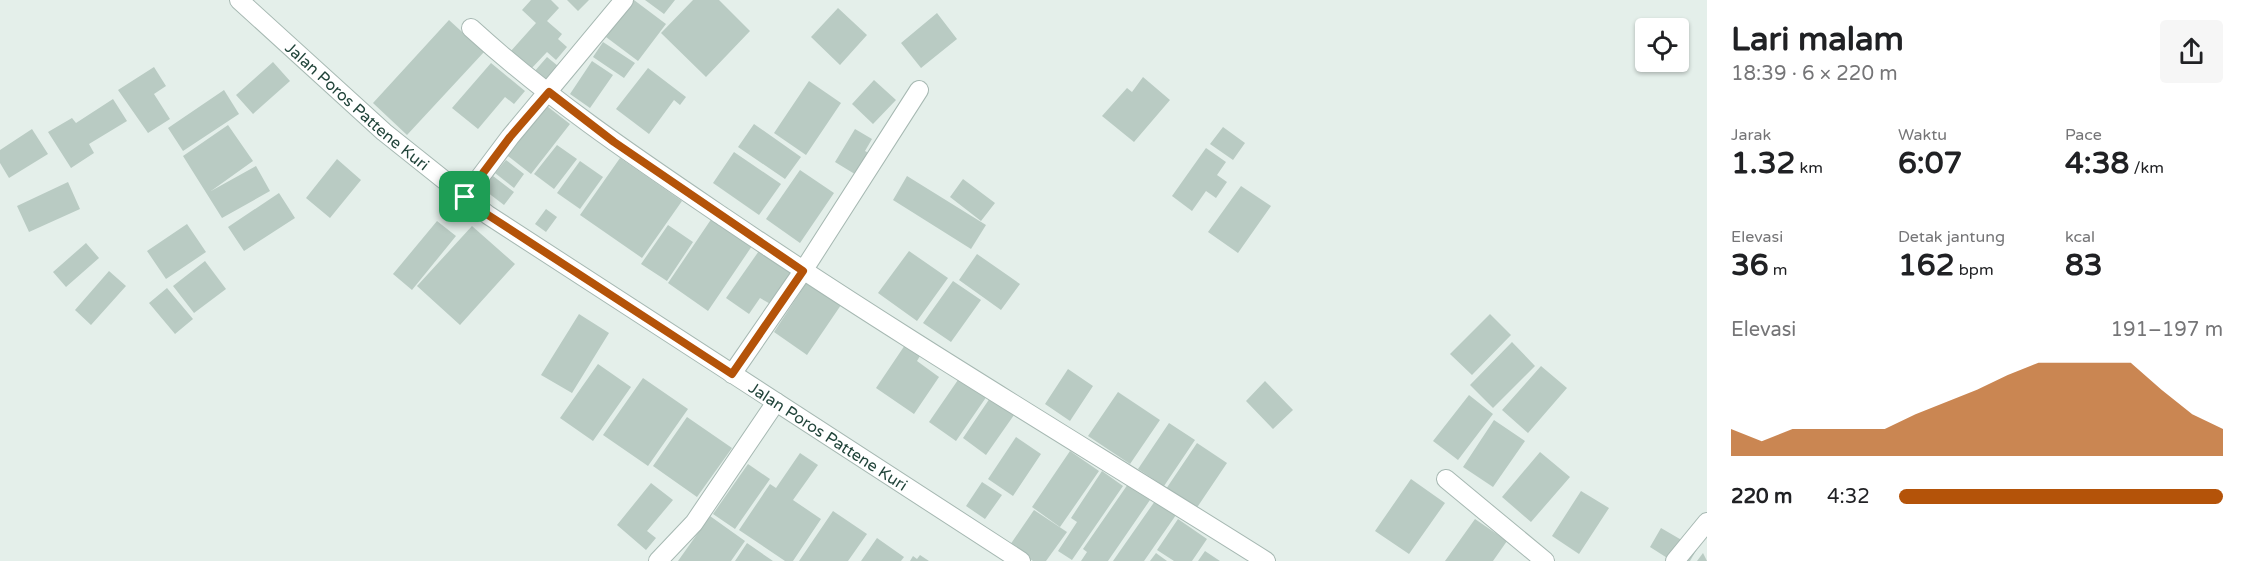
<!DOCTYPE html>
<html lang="id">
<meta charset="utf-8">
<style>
:root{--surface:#fff;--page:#f6f6f6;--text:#202124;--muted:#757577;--accent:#b45309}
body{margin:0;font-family:"Varela Round",sans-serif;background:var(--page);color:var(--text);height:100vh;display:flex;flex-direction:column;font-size:22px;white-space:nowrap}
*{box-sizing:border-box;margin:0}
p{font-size:20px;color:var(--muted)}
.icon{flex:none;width:33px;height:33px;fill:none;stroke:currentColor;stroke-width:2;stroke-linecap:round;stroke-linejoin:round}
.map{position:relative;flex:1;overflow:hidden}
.sheet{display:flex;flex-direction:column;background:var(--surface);width:540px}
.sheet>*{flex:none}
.controls{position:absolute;left:1635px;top:18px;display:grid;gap:12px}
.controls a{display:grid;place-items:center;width:54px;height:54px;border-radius:6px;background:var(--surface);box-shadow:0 2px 4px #0004;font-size:30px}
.pin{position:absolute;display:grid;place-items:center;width:51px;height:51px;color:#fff;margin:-26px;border-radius:12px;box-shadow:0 3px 9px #0006}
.round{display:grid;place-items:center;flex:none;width:63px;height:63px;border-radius:6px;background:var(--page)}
.summary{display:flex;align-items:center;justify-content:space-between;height:102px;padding:0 24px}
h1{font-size:33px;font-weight:700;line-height:45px}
.stats{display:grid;grid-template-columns:repeat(3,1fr);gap:9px;height:102px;padding:6px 24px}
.stats div{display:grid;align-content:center}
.stats b{font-size:30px;font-weight:700}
.stats small{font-size:16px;font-weight:400}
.stats p{font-size:16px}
.chart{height:168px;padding:12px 24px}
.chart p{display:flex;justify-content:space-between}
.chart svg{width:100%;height:108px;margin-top:6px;fill:var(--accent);opacity:.7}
ul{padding:0 24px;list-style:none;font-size:20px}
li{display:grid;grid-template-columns:96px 72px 1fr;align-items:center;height:45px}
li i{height:15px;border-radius:8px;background:var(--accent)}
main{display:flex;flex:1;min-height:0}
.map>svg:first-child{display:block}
.building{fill:#b9cbc3}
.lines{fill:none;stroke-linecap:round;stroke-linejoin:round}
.minor-casing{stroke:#a6b8b2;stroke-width:20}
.minor{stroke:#fff;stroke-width:18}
.route-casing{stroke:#fff;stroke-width:12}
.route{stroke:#b45309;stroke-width:8}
.labels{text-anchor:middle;stroke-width:6;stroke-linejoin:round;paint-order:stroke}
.street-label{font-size:16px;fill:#21443a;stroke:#f5fbf8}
</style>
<main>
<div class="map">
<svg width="1707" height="561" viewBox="0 0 1707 561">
<rect width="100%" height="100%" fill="#e4efea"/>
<!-- building -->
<path class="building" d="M531 0H551L559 8 547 21 562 34 558 39 567 47 556 60 547 52 530 70 510 52 536 23 522 10Z
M567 0H589L578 11Z
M634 0 666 24 638 61 606 37Z
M645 0H675L664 14Z
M693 0H719L750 31 706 77 661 33Z
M838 8 867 35 840 65 811 37Z
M937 13 957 39 921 68 901 43Z
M449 20 484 52 407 135 373 103Z
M603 42 635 63 624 78 593 57Z
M547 57 558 66 544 81 534 72Z
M592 61 613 75 590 108 570 94Z
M273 62 290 81 253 114 236 95Z
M491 63 525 91 514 104 505 97 478 129 452 108Z
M154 67 166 86 154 94 170 119 148 133 118 90Z
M648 68 686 97 680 105 674 100 649 134 616 109Z
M1143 77 1170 100 1134 142 1102 116 1127 88 1132 92Z
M874 80 896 100 873 124 852 104Z
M809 81 841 103 806 155 774 133Z
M224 90 239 114 183 151 168 128Z
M113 99 127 121 89 144 94 153 71 168 48 132 72 118 76 123Z
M543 103 570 124 531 174 504 153Z
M754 124 801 157 785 179 738 147Z
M228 125 253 161 211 191 256 166 270 191 222 218 183 156Z
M1223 127 1245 143 1233 160 1210 144Z
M32 129 48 154 9 178 0 163V150Z
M855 129 872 139 865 151 872 155 858 176 835 162Z
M557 145 577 159 554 189 534 174Z
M1206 148 1226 162 1217 175 1227 182 1216 198 1206 191 1192 211 1172 196Z
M734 152 781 184 759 215 713 183Z
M620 158 682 201 642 258 580 215Z
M337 159 361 180 330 218 306 198Z
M506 160 524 174 514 188 495 173Z
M580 161 603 177 580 209 557 193Z
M800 170 834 193 800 243 766 219Z
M493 176 514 192 504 205 483 189Z
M907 176 986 225 971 249 893 200Z
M963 179 995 203 981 221 950 197Z
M68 182 80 209 29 232 17 206Z
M1241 186 1271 206 1238 253 1208 232Z
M279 193 295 218 244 251 228 227Z
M546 209 557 217 546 232 535 224Z
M712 218 752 246 708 311 668 283Z
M437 221 456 236 412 290 393 274Z
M187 224 206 252 166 279 147 251Z
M668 225 693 242 667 281 641 264Z
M472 226 515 264 460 325 417 286Z
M86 243 99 258 66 287 53 272Z
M761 248 797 273 774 306 760 298 749 314 726 298Z
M909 251 948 278 917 321 878 293Z
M977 254 1020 284 1001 310 959 280Z
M205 261 226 289 194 313 173 286Z
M109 271 126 286 91 325 75 310Z
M953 281 981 300 951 342 923 323Z
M807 282 841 305 807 355 774 332Z
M167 288 193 319 175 334 149 303Z
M579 314 609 333 572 393 541 375Z
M1490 314 1511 335 1472 375 1450 354Z
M1512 342 1535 366 1493 408 1470 385Z
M905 345 920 356 917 361 939 377 914 414 876 388Z
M598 364 631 387 593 441 560 418Z
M1541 366 1567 388 1528 433 1502 410Z
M1068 369 1093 386 1070 421 1045 404Z
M960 377 987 396 956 441 929 422Z
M643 378 688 409 648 466 603 435Z
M1265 381 1293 410 1273 429 1246 401Z
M1118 392 1160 420 1130 464 1088 436Z
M1469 395 1493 414 1458 460 1433 441Z
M990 398 1014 415 986 455 963 438Z
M687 417 732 448 697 497 653 466Z
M1494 420 1525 441 1493 487 1463 467Z
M1169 423 1195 440 1164 486 1138 469Z
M1016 437 1041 454 1013 496 988 479Z
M1197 443 1227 463 1196 509 1166 489Z
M1070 451 1099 471 1060 527 1032 507Z
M1540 452 1570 477 1531 522 1502 497Z
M800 453 818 465 793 500 821 519 793 561H785L739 530 770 484 776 488Z
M748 464 770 479 735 529 713 514Z
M1102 471 1123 486 1072 560 1058 551 1077 522 1071 518Z
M1411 479 1445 503 1409 554 1375 531Z
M982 482 1002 495 985 519 966 506Z
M651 483 673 500 647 531 656 538 646 550 617 525Z
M1128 484 1150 500 1108 561H1081L1087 552 1083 549Z
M1581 491 1609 508 1579 554 1552 536Z
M1155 501 1176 515 1144 561H1113Z
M1034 510 1067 532 1046 561H1033L1010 545Z
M833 511 867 534 848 561H799Z
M710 516 745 541 731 561H678Z
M1178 519 1207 539 1192 561H1174L1157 550Z
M1475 519 1507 541 1493 561H1445Z
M1661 528 1697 549 1690 561H1672L1650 547Z
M877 538 904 557 901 561H861Z
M747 543 773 561H735Z
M1205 551 1220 561H1198Z
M1156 553 1167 561H1150Z
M1703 553 1707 561H1697Z
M920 555 929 561H910L913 556 917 559Z"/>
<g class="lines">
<!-- minor casing -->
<g class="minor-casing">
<g id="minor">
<path id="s1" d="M239 0 384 132 488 215 1021 561"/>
<path d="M471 28C550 100 638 159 725 218 902 338 1085 447 1266 561"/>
<path d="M465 197 510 137 624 0"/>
<path d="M732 374 803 271 919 90"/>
<path d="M1446 479 1545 561"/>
<path d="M658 561 694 523 776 402"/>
<path d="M1675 561 1707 522"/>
</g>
</g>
<!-- minor -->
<use href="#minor" class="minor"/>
</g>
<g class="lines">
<!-- route casing -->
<g class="route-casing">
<path id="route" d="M549 92 614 142 803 271 732 374 488 215 465 197 510 137Z"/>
</g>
<!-- route -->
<use href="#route" class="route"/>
</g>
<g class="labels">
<!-- street labels -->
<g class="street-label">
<text dy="6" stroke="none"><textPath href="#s1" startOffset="159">Jalan Poros Pattene Kuri</textPath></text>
<text dy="6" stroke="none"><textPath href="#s1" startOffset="735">Jalan Poros Pattene Kuri</textPath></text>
</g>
</g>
</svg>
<div class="controls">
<a><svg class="icon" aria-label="locate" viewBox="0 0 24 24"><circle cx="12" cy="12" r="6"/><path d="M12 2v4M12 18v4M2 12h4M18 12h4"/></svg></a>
</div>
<div class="pin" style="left:465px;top:197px;background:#1e9e55"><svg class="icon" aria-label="arrive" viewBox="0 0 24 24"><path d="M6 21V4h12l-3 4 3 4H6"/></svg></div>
</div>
<section class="sheet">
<div class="summary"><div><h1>Lari malam</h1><p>18:39 · 6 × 220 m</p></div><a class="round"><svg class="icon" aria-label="share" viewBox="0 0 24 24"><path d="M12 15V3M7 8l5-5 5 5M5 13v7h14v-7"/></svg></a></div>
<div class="stats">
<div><p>Jarak</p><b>1.32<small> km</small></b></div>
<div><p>Waktu</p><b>6:07</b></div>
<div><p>Pace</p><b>4:38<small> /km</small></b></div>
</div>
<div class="stats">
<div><p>Elevasi</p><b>36<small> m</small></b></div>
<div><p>Detak jantung</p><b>162<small> bpm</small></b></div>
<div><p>kcal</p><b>83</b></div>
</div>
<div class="chart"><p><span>Elevasi</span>191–197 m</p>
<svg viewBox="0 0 160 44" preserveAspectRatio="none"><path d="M0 44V33L10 38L20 33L30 33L40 33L50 33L60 27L70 22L80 17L90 11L100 6L110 6L120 6L130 6L140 17L150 27L160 33V44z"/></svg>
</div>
<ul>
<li><b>220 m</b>4:32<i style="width:100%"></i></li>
</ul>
</section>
</main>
